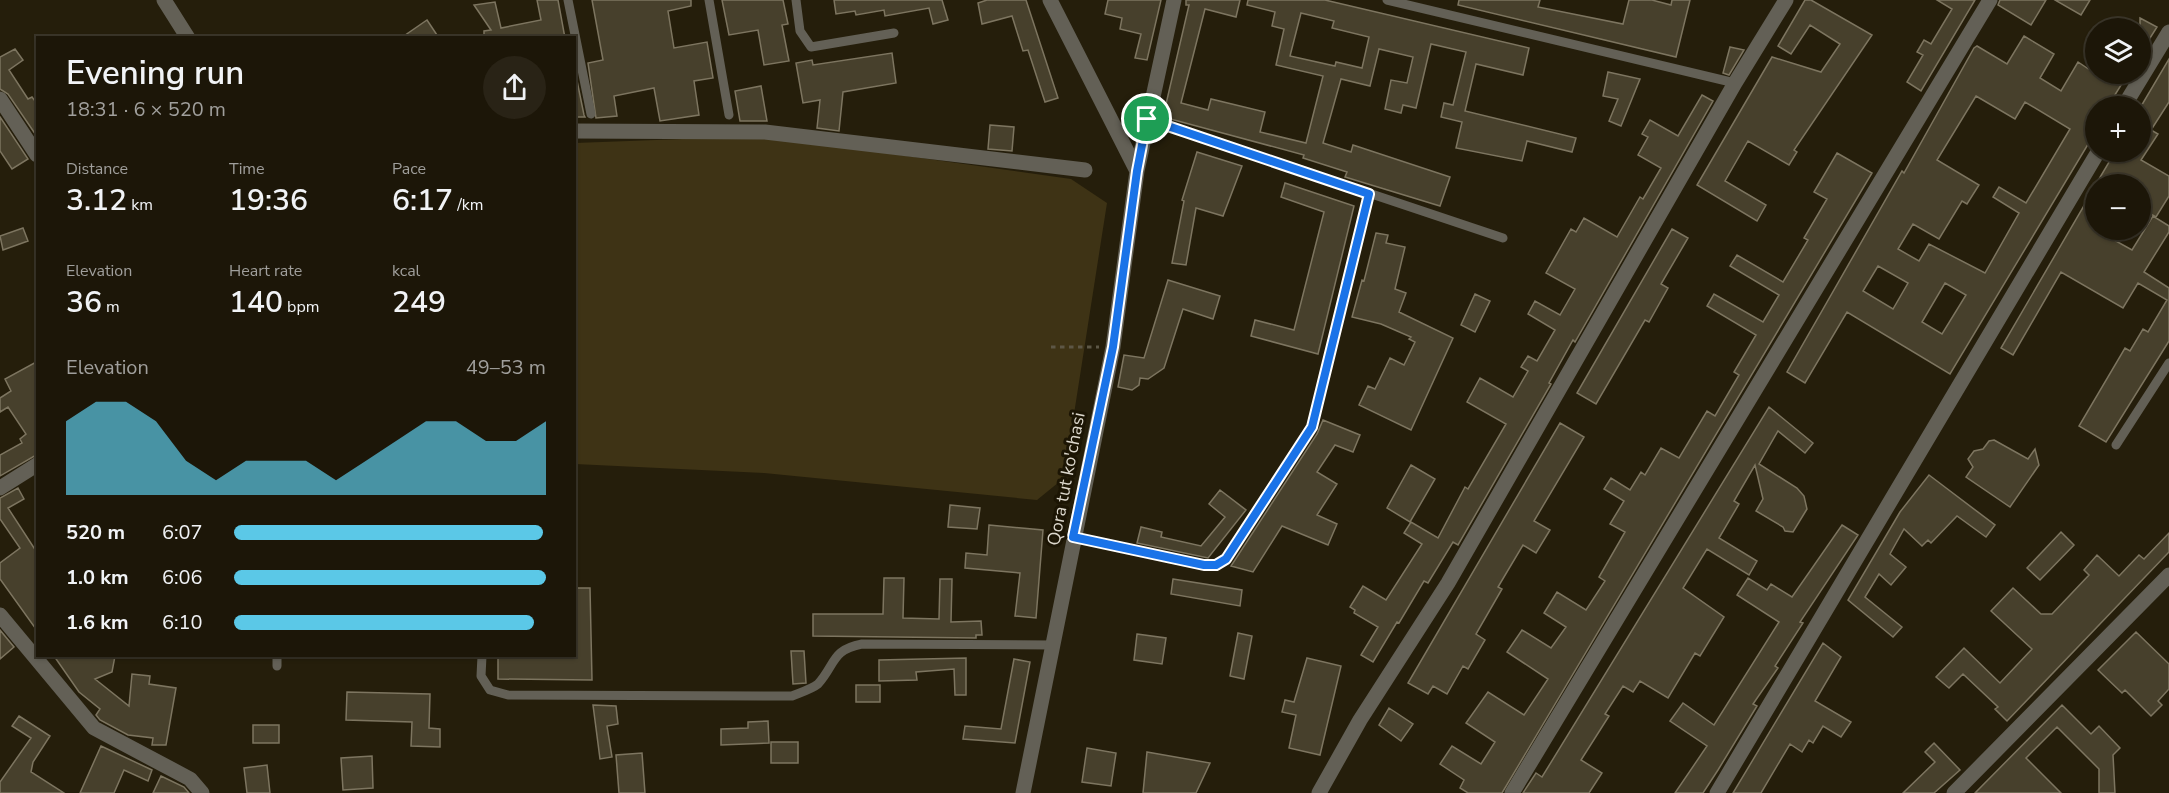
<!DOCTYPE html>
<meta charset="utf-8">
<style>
:root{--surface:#1c1608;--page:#292316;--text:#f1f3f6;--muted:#a09f9c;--line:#3a3529;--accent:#5bc8e7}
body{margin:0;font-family:"Nunito Sans",sans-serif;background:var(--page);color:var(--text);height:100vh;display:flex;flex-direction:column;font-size:22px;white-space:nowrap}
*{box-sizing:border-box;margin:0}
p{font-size:20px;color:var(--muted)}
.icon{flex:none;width:33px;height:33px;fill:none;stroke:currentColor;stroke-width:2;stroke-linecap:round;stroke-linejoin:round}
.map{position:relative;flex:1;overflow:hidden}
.details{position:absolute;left:36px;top:36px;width:540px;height:621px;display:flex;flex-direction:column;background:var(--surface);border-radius:0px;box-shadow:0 2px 4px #0004,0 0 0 2px var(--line)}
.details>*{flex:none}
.tools{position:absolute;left:2085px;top:18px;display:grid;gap:12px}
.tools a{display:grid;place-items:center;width:66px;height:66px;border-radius:50%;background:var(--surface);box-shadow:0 2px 4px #0004,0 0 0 2px var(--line);font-size:30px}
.pin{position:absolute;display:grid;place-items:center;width:51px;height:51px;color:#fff;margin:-26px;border:3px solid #fff;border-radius:50%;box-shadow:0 2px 6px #0007}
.round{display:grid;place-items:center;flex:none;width:63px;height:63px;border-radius:32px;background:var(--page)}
.headline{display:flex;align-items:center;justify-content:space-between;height:102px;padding:0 30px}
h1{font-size:33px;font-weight:600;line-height:45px}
.figures{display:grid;grid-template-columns:repeat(3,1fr);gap:9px;height:102px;padding:6px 30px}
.figures div{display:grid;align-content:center}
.figures b{font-size:30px;font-weight:600}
.figures small{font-size:16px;font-weight:400}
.figures p{font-size:16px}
.chart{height:168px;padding:12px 30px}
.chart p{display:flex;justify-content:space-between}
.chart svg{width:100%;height:108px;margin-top:6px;fill:var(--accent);opacity:.7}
ul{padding:0 30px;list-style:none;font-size:20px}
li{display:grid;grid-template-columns:96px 72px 1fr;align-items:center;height:45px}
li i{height:15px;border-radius:8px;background:var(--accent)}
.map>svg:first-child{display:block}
.green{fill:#3e3315}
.building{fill:#47402c;stroke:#7d7560;stroke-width:1.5;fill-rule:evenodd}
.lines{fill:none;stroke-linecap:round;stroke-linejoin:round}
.path{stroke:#5d5746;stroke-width:3;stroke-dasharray:4.5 4.5;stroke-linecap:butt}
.service{stroke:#636056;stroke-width:9}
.minor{stroke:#636056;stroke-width:15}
.tertiary{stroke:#636056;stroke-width:15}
.route-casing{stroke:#fff;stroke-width:12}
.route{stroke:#1a73e8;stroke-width:8}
.labels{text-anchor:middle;stroke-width:6;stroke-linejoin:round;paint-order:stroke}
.street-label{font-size:18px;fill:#dcd7cc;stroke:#1c1504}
</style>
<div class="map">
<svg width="2169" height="793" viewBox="0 0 2169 793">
<rect width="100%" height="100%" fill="#251e0b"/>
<!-- green -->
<path class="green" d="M763 136 1071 179 1107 203 1064 478 1037 500 764 473 575 464V143Z"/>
<!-- building -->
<path class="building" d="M537 0H558L565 38H484V31L491 30 474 5 495 2 501 28 541 20Z
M592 0H691V6L668 11 674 48 707 42 713 78 694 81 699 115 660 121 654 88 614 96 617 116 596 118 588 63 603 60Z
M722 0H783L788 24 782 25 789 61 764 65 758 30 729 35Z
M834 0H942L948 20 933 24 929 8 885 16 884 10 856 15 855 11 836 14Z
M987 0H1026L1058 98 1045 102 1028 50 1023 51 1012 16 982 24 978 3Z
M1108 0H1161L1147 60 1135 58 1141 34 1120 29 1122 18 1105 14Z
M1186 0H1240L1236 17 1205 9 1181 103 1208 110 1211 99 1265 112 1260 132 1306 143 1323 76 1276 65 1284 29 1272 26 1275 12 1247 5 1248 0H1325L1529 48 1523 75 1476 64 1465 111 1576 138 1572 152 1527 141 1522 161 1456 148 1462 122 1441 117 1444 103 1453 105 1466 52 1431 44 1416 108 1403 105 1401 113 1385 109 1391 80 1407 83 1413 57 1379 49 1370 86 1341 79 1323 143 1351 152 1353 145 1450 177 1440 206 1345 177 1347 172 1303 158 1304 155 1163 117 1189 5H1186ZM1301 13 1334 21 1332 28 1369 37 1362 68 1336 62 1335 66 1290 56Z
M1459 0H1540L1538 7 1623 24 1629 0H1652L1671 5 1672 0H1690L1676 57 1458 5Z
M1805 0H1811L1872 35 1794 150 1797 152 1789 165 1748 141 1725 181 1766 205 1757 221 1697 185 1772 57 1821 72 1840 44 1810 25 1791 54 1778 46Z
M1937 0H1975L1921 91 1907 82 1923 55 1917 52 1924 40 1931 44 1952 9Z
M2000 0H2046L2031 25 1998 5Z
M2055 0H2090L2081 15Z
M2140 18 2157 27 2140 54Z
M427 20 439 38H401Z
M2024 36 2054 54 2040 78 2061 91 2078 62 2096 74H2128L2108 106H2096V131L1950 374 1847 312 1805 383 1787 372 1902 171 1904 173 1974 48 1977 46 2007 64ZM1976 96 2015 119 2025 102 2070 129 2026 203 1999 187 1993 197 2019 213 1985 273 1929 244 1919 261 1898 249 1913 224 1939 239 1962 201 1967 204 1979 185 1937 160ZM1878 266 1908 283 1893 309 1863 291ZM1945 283 1966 295 1942 334 1922 322Z
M1730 47 1744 50 1729 75 1723 73Z
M15 49 23 60 9 70 28 99 32 97 38 105V138L8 94 0 89V57Z
M892 53 896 83 843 92 839 131 817 128 820 100 803 103 796 63 812 60 813 65Z
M2169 59V102L2151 130 2158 134 2141 160 2169 176V196L2156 217 2140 208V184H2096L2115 152H2140V108Z
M574 66 584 115 585 117H574Z
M1608 72 1640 79 1621 126 1609 121 1618 99 1603 96Z
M761 86 767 121H740L735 91Z
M1702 95 1713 101 1575 342 1573 340 1549 383 1551 384 1458 545 1453 542 1428 583 1424 581 1399 623 1397 622 1373 662 1361 655 1378 627 1354 613 1355 610 1350 607 1363 586 1386 600 1422 544 1404 533 1411 522 1438 538 1465 487 1468 489 1506 424 1467 402 1480 378 1513 397 1528 371 1521 367 1528 356 1537 361 1555 330 1528 314 1535 301 1560 315 1575 289 1546 273 1571 229 1576 232 1584 218 1617 237 1640 197 1643 199 1661 168 1638 155 1648 137 1642 134 1650 120 1678 136Z
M0 117 28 159 12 169 0 151Z
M990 125 1014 127 1012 151 988 149Z
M1197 152 1242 166 1223 216 1196 208 1186 265 1172 263 1184 201 1182 200Z
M1837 153 1872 173 1502 793H1468L1460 788 1464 780 1440 764 1452 746 1481 764 1495 742 1466 723 1488 692 1524 715 1548 679 1507 652 1522 630 1551 648 1566 627 1544 613 1557 592 1586 610 1605 581 1599 577 1625 532 1610 524 1624 501 1604 489 1611 478 1630 490 1641 472 1645 475 1661 448 1679 458 1707 411 1715 416 1739 375 1734 372 1756 335 1707 306 1714 294 1763 322 1779 295 1730 266 1737 255 1783 282 1808 240 1804 238 1827 199 1814 192Z
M1285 183 1354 206 1318 354 1251 336 1255 320 1294 330 1324 212 1281 197Z
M2096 185V230L2132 250 2153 216 2169 226V232L2144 272 2169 288V341L2106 442 2079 426 2125 348 2130 351 2143 329 2148 332 2167 300 2138 283 2123 308 2061 272 2013 355 2001 348Z
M23 228 28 241 3 250 0 236Z
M1672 229 1688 238 1661 284 1668 288 1649 322 1645 320 1596 404 1577 393Z
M1376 233 1388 235 1386 243 1405 247 1395 289 1406 293 1399 312 1453 338 1411 430 1359 405 1368 386 1375 389 1390 358 1404 365 1415 342 1409 339 1411 337 1381 324 1352 317 1362 280 1364 281Z
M1168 280 1220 296 1213 319 1183 309 1164 368 1148 379 1140 378 1139 385 1132 390 1118 387 1124 355 1144 358Z
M1475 294 1490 301 1475 332 1461 325Z
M38 361V454L0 476V455L22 443 20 439 26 434 8 407 0 412V398L11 391 5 379Z
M1769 407 1813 443 1805 453 1778 431 1759 464 1797 488 1804 496 1807 509 1793 532 1785 531 1783 527 1756 511 1763 499 1755 465 1734 501 1739 504 1719 538 1757 561 1749 575 1707 549 1683 588 1724 617 1700 656 1695 653 1668 698 1640 681 1633 692 1623 686 1605 714 1609 716 1581 760 1602 773 1589 793H1523L1536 773 1542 777Z
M1323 420 1360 435 1353 452 1335 445 1317 472 1337 484 1317 515 1337 524 1328 545 1282 526 1253 572 1231 566 1317 434Z
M1560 423 1584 437 1534 521 1550 530 1536 553 1523 545 1498 587 1502 589 1476 634 1485 640 1468 669 1463 666 1447 694 1433 686 1428 694 1408 683Z
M1994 440 2028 459 2035 449 2039 465 2010 507 1966 477 1973 467 1968 459 1974 451 1983 449 1989 441Z
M1411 465 1435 479 1410 522 1387 508Z
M1929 475 1995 525 1986 537 1957 516 1931 543 1928 540 1922 546 1904 529 1890 554 1906 567 1891 585 1879 574 1865 597 1902 627 1893 637 1848 600 1900 512Z
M18 488 24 499 8 508 38 554V632L0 579V563L20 548 0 519V498Z
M1220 490 1246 510 1208 558 1137 543 1141 527 1162 532 1161 537 1201 546 1225 517 1209 504Z
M950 505 980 508 977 529 948 527Z
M989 525 1043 530 1036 618 1015 616 1020 573 965 568 966 553 987 555Z
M1842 525 1858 535 1800 622 1803 623 1775 666 1778 668 1753 704 1757 706 1718 770 1703 793H1675L1707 746 1670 721 1683 703 1714 725 1779 622 1737 595 1748 578 1767 590 1771 584 1792 597Z
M2061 532 2074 545 2040 580 2027 568Z
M2169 533V552L2007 721 1995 709 1998 707 1963 674 1949 688 1936 677 1964 648 2000 683 2032 649 1991 611 2013 588 2041 614H2052L2089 575 2084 570 2097 555 2119 576 2139 555 2144 559Z
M884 578H904L903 618 939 619 940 579H952L951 622 981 621 982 635H976V638L813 636V614H883Z
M1173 579 1242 590 1240 606 1171 594Z
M574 588H590L592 680 498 679V656H574Z
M0 630 14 647 0 659Z
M2136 632 2169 664V689L2158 701 2162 705 2151 716 2125 690 2122 693 2098 670Z
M1238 633 1252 636 1244 679 1230 676Z
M1137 634 1166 638 1162 664 1134 660Z
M1823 643 1841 657 1815 701 1851 722 1841 737 1823 726 1813 743 1809 740 1802 752 1790 744 1761 793H1733Z
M791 651H804L806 683 793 684Z
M54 656H115L112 672 95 679 129 706 132 674 150 676 149 684 176 688 166 745H152L153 738 128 735 100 720 96 715 100 709 79 692Z
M966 658V695H955L954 669 916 672 917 680 879 681V660Z
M1307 658 1341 666 1320 755 1289 748 1296 715 1282 712 1285 700 1294 702Z
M1014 659 1030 662 1015 743 963 739 965 726 1001 729Z
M856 685H880V702H856Z
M347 692 430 694 429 728 440 729V747L411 746 412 722 346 720Z
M593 705 616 706 618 724 607 726 612 757 600 759Z
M2062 705 2091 734 2099 726 2120 748 2113 755 2115 793H2099V769L2057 727 2026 758 2061 793H1975Z
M1389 708 1413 724 1401 741 1379 725Z
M19 716 50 736 33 762 31 772 64 793H0V782L31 738 12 726Z
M768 721 769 743 721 745V729L748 728V722Z
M253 725H279V743H253Z
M771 742H798V763H771Z
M1934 743 1960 770 1934 793H1903L1935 762 1925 752Z
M101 746 152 770 148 781 124 770 114 793H80Z
M1087 748 1116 753 1111 786 1082 782Z
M1147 752 1210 763 1196 793H1143Z
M642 753 645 793H619L616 755Z
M372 756 373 788 343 790 341 758Z
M267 765 270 793H247L244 768Z
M161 776 184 787 189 793H153Z"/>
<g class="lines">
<!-- path -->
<path class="path" d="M1051 347H1099"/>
<!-- service -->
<path class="service" d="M568 0 591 114
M709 0 729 115
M796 0 800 31 811 47 894 33
M1387 0 1735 83
M1147 119 1503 238
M2116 445 2169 363
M1073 537 1204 565H1216L1226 559 1312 427 1369 194
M482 656 481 676 490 690 508 695 792 696C799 693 812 689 818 684 836 664 831 650 862 644L1054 645
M277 666V656"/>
<!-- minor -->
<path class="minor" d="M0 99 37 155
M2124 106 2169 32
M574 131 765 132 1085 170
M1319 793 1360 720 1448 583 1735 83 1786 0
M1512 793 1990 0
M1717 793 2098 152
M1954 793 2169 575"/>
<!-- tertiary -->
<path class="tertiary" d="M164 0 188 38
M1050 0 1137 171
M0 488 38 464
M0 615 94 728 190 779 202 793
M1023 793 1113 347 1137 171 1174 0"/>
</g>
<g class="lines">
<!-- route casing -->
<g class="route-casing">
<path id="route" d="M1147 119 1369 194 1312 427 1226 559 1216 565H1204L1073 537 1113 347 1137 171Z"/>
</g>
<!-- route -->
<use href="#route" class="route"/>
</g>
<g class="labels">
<!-- street labels -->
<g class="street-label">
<text transform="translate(1066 479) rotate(-79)" y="6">Qora tut ko'chasi</text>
</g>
</g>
</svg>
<div class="tools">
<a><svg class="icon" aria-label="layers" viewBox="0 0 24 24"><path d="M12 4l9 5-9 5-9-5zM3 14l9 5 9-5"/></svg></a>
<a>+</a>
<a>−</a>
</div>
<div class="pin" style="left:1147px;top:119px;background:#1e9e55"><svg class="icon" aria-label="arrive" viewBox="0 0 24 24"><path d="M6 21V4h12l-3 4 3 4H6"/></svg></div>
<section class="details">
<div class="headline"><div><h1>Evening run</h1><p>18:31 · 6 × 520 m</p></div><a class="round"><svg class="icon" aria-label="share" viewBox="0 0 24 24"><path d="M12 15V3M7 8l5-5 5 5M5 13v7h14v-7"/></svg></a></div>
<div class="figures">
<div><p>Distance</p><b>3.12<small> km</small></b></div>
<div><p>Time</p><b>19:36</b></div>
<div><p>Pace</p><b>6:17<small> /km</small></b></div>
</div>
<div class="figures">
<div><p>Elevation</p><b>36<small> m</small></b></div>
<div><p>Heart rate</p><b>140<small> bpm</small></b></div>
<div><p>kcal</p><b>249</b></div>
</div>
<div class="chart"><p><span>Elevation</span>49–53 m</p>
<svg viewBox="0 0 160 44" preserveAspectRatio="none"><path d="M0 44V14L10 6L20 6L30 14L40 30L50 38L60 30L70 30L80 30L90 38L100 30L110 22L120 14L130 14L140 22L150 22L160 14V44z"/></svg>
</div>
<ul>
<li><b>520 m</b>6:07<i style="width:99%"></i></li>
<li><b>1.0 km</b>6:06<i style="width:100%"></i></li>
<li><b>1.6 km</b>6:10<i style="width:96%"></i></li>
</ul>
</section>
</div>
